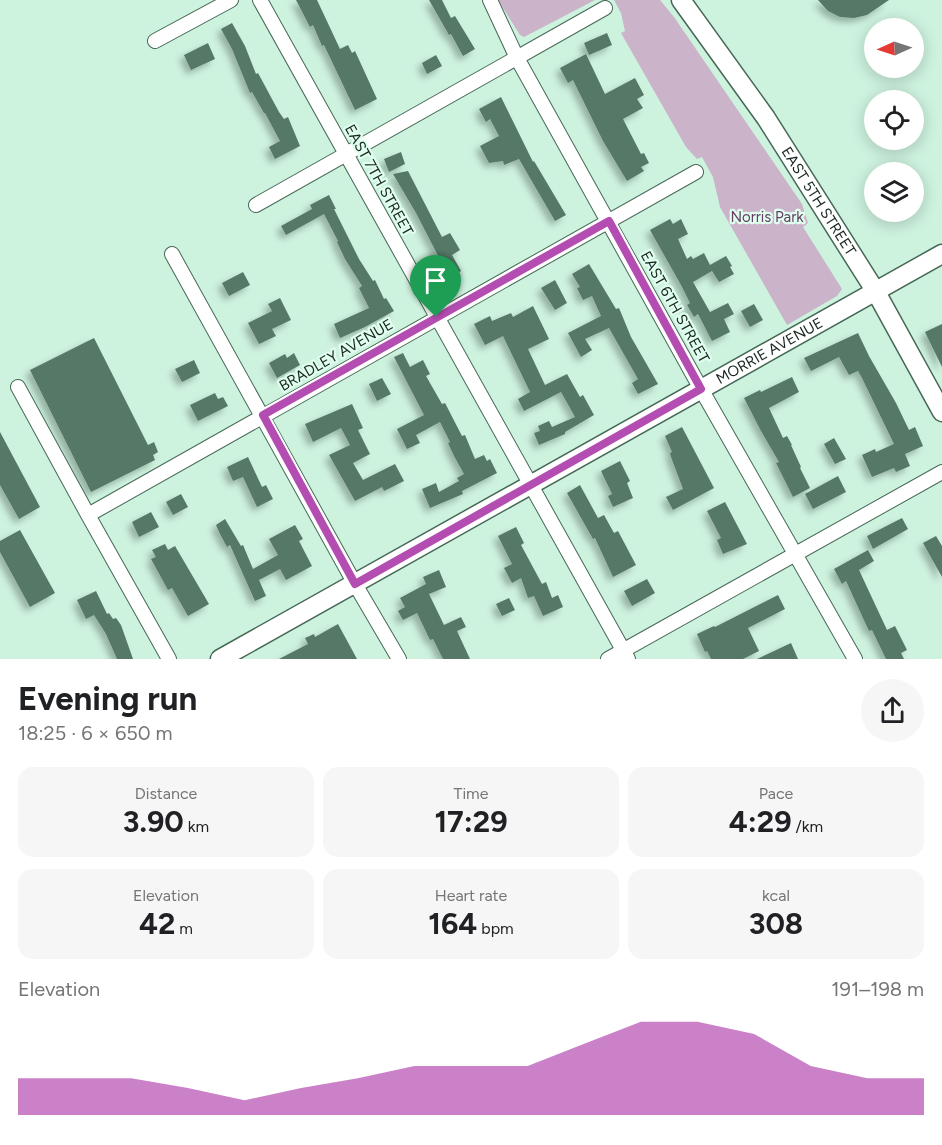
<!DOCTYPE html>
<meta charset="utf-8">
<style>
:root{--surface:#fff;--page:#f6f6f6;--text:#202124;--muted:#757577;--accent:#b44db2}
body{margin:0;font-family:Figtree,sans-serif;background:var(--page);color:var(--text);height:100vh;display:flex;flex-direction:column;font-size:22px;white-space:nowrap}
*{box-sizing:border-box;margin:0}
p{font-size:20px;color:var(--muted)}
.icon{flex:none;width:33px;height:33px;fill:none;stroke:currentColor;stroke-width:2;stroke-linecap:round;stroke-linejoin:round}
.map{position:relative;height:659px;overflow:hidden}
.drawer{display:flex;flex-direction:column;background:var(--surface);flex:1}
.drawer>*{flex:none}
.needle{width:39px;rotate:267deg}
.tools{position:absolute;left:864px;top:18px;display:grid;gap:12px}
.tools a{display:grid;place-items:center;width:60px;height:60px;border-radius:50%;background:var(--surface);box-shadow:0 3px 15px #0003;font-size:30px}
.pin{position:absolute;display:grid;place-items:center;width:51px;height:51px;color:#fff;margin:-62px -26px;border-radius:50% 50% 50% 0;rotate:-45deg;box-shadow:0 0 6px #0007}
.pin .icon{rotate:45deg}
.round{display:grid;place-items:center;flex:none;width:63px;height:63px;border-radius:32px;background:var(--page)}
.headline{display:flex;align-items:center;justify-content:space-between;height:102px;padding:0 18px}
h1{font-size:33px;font-weight:700;line-height:45px}
.stats{display:grid;grid-template-columns:repeat(3,1fr);gap:9px;height:102px;padding:6px 18px}
.stats div{display:grid;align-content:center;border-radius:15px;background:var(--page);text-align:center}
.stats b{font-size:30px;font-weight:700}
.stats small{font-size:16px;font-weight:400}
.stats p{font-size:16px}
.chart{height:168px;padding:12px 18px}
.chart p{display:flex;justify-content:space-between}
.chart svg{width:100%;height:108px;margin-top:6px;fill:var(--accent);opacity:.7}
.map>svg:first-child{display:block}
.green{fill:#cbb3c9}
.building{fill:#567866;filter:url(#shadow)}
.lines{fill:none;stroke-linecap:round;stroke-linejoin:round}
.street-casing{stroke:#476857;stroke-width:16}
.secondary-casing{stroke:#476857;stroke-width:21}
.street{stroke:#fff;stroke-width:14}
.secondary{stroke:#fff;stroke-width:18}
.route-casing{stroke:#fff;stroke-width:12}
.route{stroke:#b44db2;stroke-width:8}
.labels{text-anchor:middle;stroke-width:4.5;stroke-linejoin:round;paint-order:stroke}
.street-label{font-size:15px;fill:#192720;stroke:#e0feee}
.park-label{font-size:15px;fill:#663d64;stroke:#e0feee}
</style>
<div class="map">
<svg width="942" height="659" viewBox="0 0 942 659">
<defs>
<filter id="shadow"><feDropShadow dx="-4.5" dy="4.5" stdDeviation="3" flood-color="#0004"/></filter>
</defs>
<rect width="100%" height="100%" fill="#cdf2de"/>
<!-- green -->
<path class="green" d="M498 0H595L524 37 520 35Z
M614 0H660L674 17 802 204 808 223 803 227 842 289 837 296 787 325 720 207 713 177 702 157 697 159 686 147 621 33 625 31 621 13Z"/>
<!-- building -->
<path class="building" d="M296 0H317L340 49 348 45 352 53 355 51 377 99 355 110 324 45 322 46 313 25 310 27Z
M429 0H442L451 18 455 16 475 49 463 56 451 34 449 35Z
M818 0H889L867 15 854 18 840 17 828 11Z
M232 23 245 46 256 74 258 73 279 112 284 119 288 117 300 146 275 159 269 147 280 141 265 113H264L252 92 250 93 232 49 221 29Z
M607 33 612 45 589 55 584 43Z
M208 43 215 59 191 70 184 55Z
M586 54 605 94 635 78 644 95 637 99 643 108 623 119 641 154 644 153 649 163 641 167 644 171 627 181 603 141 573 80 568 83 560 68Z
M436 55 442 66 427 74 422 63Z
M501 97 533 162 534 161 566 215 555 221 519 159 504 165 503 161 489 163 480 146 499 136 490 119 486 122 479 109Z
M401 152 405 164 389 172 384 159Z
M408 171 442 237 450 233 460 250 452 255 461 271 449 277 416 213 393 174Z
M329 195 336 209H334L359 259 373 281 375 280 384 299 386 298 394 311 365 327 340 338 334 324 369 308 359 288 362 286 345 259 337 242 338 241 324 214 286 235 281 226 312 209 310 205Z
M670 219 673 224 681 219 688 234 678 239 687 259 691 256 693 259 704 253 710 265 726 256 732 266 730 267 734 274 719 282 712 271 693 282 710 312 728 303 734 314 724 319 730 332 712 341 698 314 694 317 687 305 690 303 681 285 650 230Z
M589 264 616 309 619 308 631 337 658 384 638 394 632 383 638 379 609 328 585 339 592 350 581 357 568 333 601 316 592 296 583 300 577 288 580 287 572 274Z
M243 272 250 285 229 296 222 283Z
M555 280 567 303 555 310 541 288Z
M280 298 291 320 272 329 276 336 259 344 248 323 272 311 268 304Z
M754 304 763 320 750 327 741 311Z
M533 306 549 339 528 349 545 385 567 374 580 397 583 395 594 415 565 432V434L539 445 534 433 540 431 538 426 549 421 552 427 575 417 561 392 524 411 518 399 530 392 503 336 485 345 474 324 490 316 492 321 511 313 513 317Z
M942 324V367L925 332Z
M858 333 869 356 896 403 909 430 915 427 923 446 905 454 910 466 896 472 894 468 872 477 862 455 875 449 876 452 894 444 862 378 858 371 849 375 839 357 811 371 804 358Z
M94 338 148 445 154 442 158 452 153 455 155 460 91 492 30 370Z
M294 353 300 365 277 378 269 363 285 354 287 358Z
M403 353 410 367 423 360 430 374 426 376 442 404 445 403 462 436 465 435 475 459 484 455 487 461 490 459 497 473 462 491 463 494 430 508 422 489 436 483 439 492 459 481 457 478 464 474 454 456 448 443 450 442 440 422 416 435 420 443 407 449 397 429 424 415 394 357Z
M194 360 200 373 182 382 175 369Z
M792 377 799 392 769 408 783 438 787 436 792 445H791L801 467 800 468 810 488 793 497 776 463 779 462 761 431 744 398 760 390 761 392Z
M382 378 391 394 377 401 369 384Z
M215 393 218 399 223 397 228 406 198 421 190 405Z
M352 404 363 428 358 430 370 454 353 463 363 480 395 464 404 481 384 491 382 487 355 501 329 455 350 445 341 428 313 442 305 424Z
M682 427 714 488 673 510 666 497 683 489 671 457 670 453 672 452 665 436Z
M0 432 40 507 19 519 0 485Z
M834 438 846 459 835 464 824 444Z
M248 457 262 487 266 485 273 499 257 507 243 477 233 481 227 467Z
M620 461 630 481 627 483 633 498 613 507 608 496 612 494 601 471Z
M838 476 846 492 813 509 805 494Z
M580 485 598 518 604 515 614 533 618 531 636 565 613 577 595 538 593 539 567 493Z
M181 494 188 507 173 515 166 502Z
M725 502 747 544 723 554 717 540 721 538 707 511Z
M151 512 159 527 139 537 132 522Z
M902 518 908 529 873 549 867 536Z
M225 519 241 546 243 545 253 569 278 555 269 539 295 525 303 539 299 541 312 566 286 580 280 569 259 580 266 596 255 601 230 545 227 547 220 534 216 525Z
M516 527 524 543 521 545 542 584 546 582 552 598 558 595 563 607 543 616 534 596 528 598 521 578 512 583 504 568 512 564 498 536Z
M20 530 55 593 30 607 0 552V541Z
M936 536 942 546V577L923 543Z
M165 544 168 550 175 546 209 604 188 616 172 588 168 590 151 559 156 557 152 550Z
M868 550 874 561 859 570 887 630 895 626 907 650 901 653 904 659H886L872 630 869 631 846 581 842 584 834 569Z
M439 570 446 587 429 594 444 625 461 617 466 627 457 631 470 659H443L433 639 430 640 417 613 403 620 398 611 405 607 400 598 426 584 423 577Z
M647 579 655 593 632 606 624 591Z
M96 591 107 614 109 613 113 619 116 618 121 625 133 659H117L106 634 94 615 86 619 77 600Z
M778 595 785 609 748 628 759 651 743 659H711L707 651 705 652 697 634 714 626 715 627Z
M509 598 515 610 502 616 496 604Z
M338 624 357 659H279L308 644 305 638 314 634 315 637Z
M791 643 798 659H757Z"/>
<g class="lines">
<!-- street casing -->
<g class="street-casing">
<path id="street" d="M260 0 628 659
M490 0 517 58 701 389 855 659
M155 41 231 0
M256 205 605 8
M172 254 355 584 399 659
M18 387 88 515 169 659
M88 515 696 172
M608 659 942 472"/>
</g>
<!-- secondary casing -->
<g class="secondary-casing">
<g id="secondary">
<path id="s1" d="M681 0 766 118 876 292 942 412"/>
<path id="s2" d="M220 659 942 254"/>
</g>
</g>
<!-- street -->
<use href="#street" class="street"/>
<!-- secondary -->
<use href="#secondary" class="secondary"/>
</g>
<g class="lines">
<!-- route casing -->
<g class="route-casing">
<path id="route" d="M609 221 701 389 355 584 263 415Z"/>
</g>
<!-- route -->
<use href="#route" class="route"/>
</g>
<g class="labels">
<!-- street labels -->
<g class="street-label">
<text transform="translate(379 180) rotate(61)" y="5">EAST 7TH STREET</text>
<text dy="5" stroke="none"><textPath href="#s1" startOffset="244">EAST 5TH STREET</textPath></text>
<text transform="translate(675 307) rotate(61)" y="5">EAST 6TH STREET</text>
<text dy="5" stroke="none"><textPath href="#s2" startOffset="630">MORRIE AVENUE</textPath></text>
<text transform="translate(336 355) rotate(-30)" y="5">BRADLEY AVENUE</text>
</g>
<!-- park labels -->
<g class="park-label">
<text x="767" y="222">Norris Park</text>
</g>
</g>
</svg>
<div class="tools">
<a><svg class="needle" viewBox="-14 -14 28 28"><path d="M0-13l5 13h-10z" fill="#e53935"/><path d="M0 13l5-13h-10z" fill="#757577"/></svg></a>
<a><svg class="icon" aria-label="locate" viewBox="0 0 24 24"><circle cx="12" cy="12" r="6"/><path d="M12 2v4M12 18v4M2 12h4M18 12h4"/></svg></a>
<a><svg class="icon" aria-label="layers" viewBox="0 0 24 24"><path d="M12 4l9 5-9 5-9-5zM3 14l9 5 9-5"/></svg></a>
</div>
<div class="pin" style="left:436px;top:317px;background:#1e9e55"><svg class="icon" aria-label="arrive" viewBox="0 0 24 24"><path d="M6 21V4h12l-3 4 3 4H6"/></svg></div>
</div>
<section class="drawer">
<div class="headline"><div><h1>Evening run</h1><p>18:25 · 6 × 650 m</p></div><a class="round"><svg class="icon" aria-label="share" viewBox="0 0 24 24"><path d="M12 15V3M7 8l5-5 5 5M5 13v7h14v-7"/></svg></a></div>
<div class="stats">
<div><p>Distance</p><b>3.90<small> km</small></b></div>
<div><p>Time</p><b>17:29</b></div>
<div><p>Pace</p><b>4:29<small> /km</small></b></div>
</div>
<div class="stats">
<div><p>Elevation</p><b>42<small> m</small></b></div>
<div><p>Heart rate</p><b>164<small> bpm</small></b></div>
<div><p>kcal</p><b>308</b></div>
</div>
<div class="chart"><p><span>Elevation</span>191–198 m</p>
<svg viewBox="0 0 160 44" preserveAspectRatio="none"><path d="M0 44V29L10 29L20 29L30 33L40 38L50 33L60 29L70 24L80 24L90 24L100 15L110 6L120 6L130 11L140 24L150 29L160 29V44z"/></svg>
</div>
</section>
